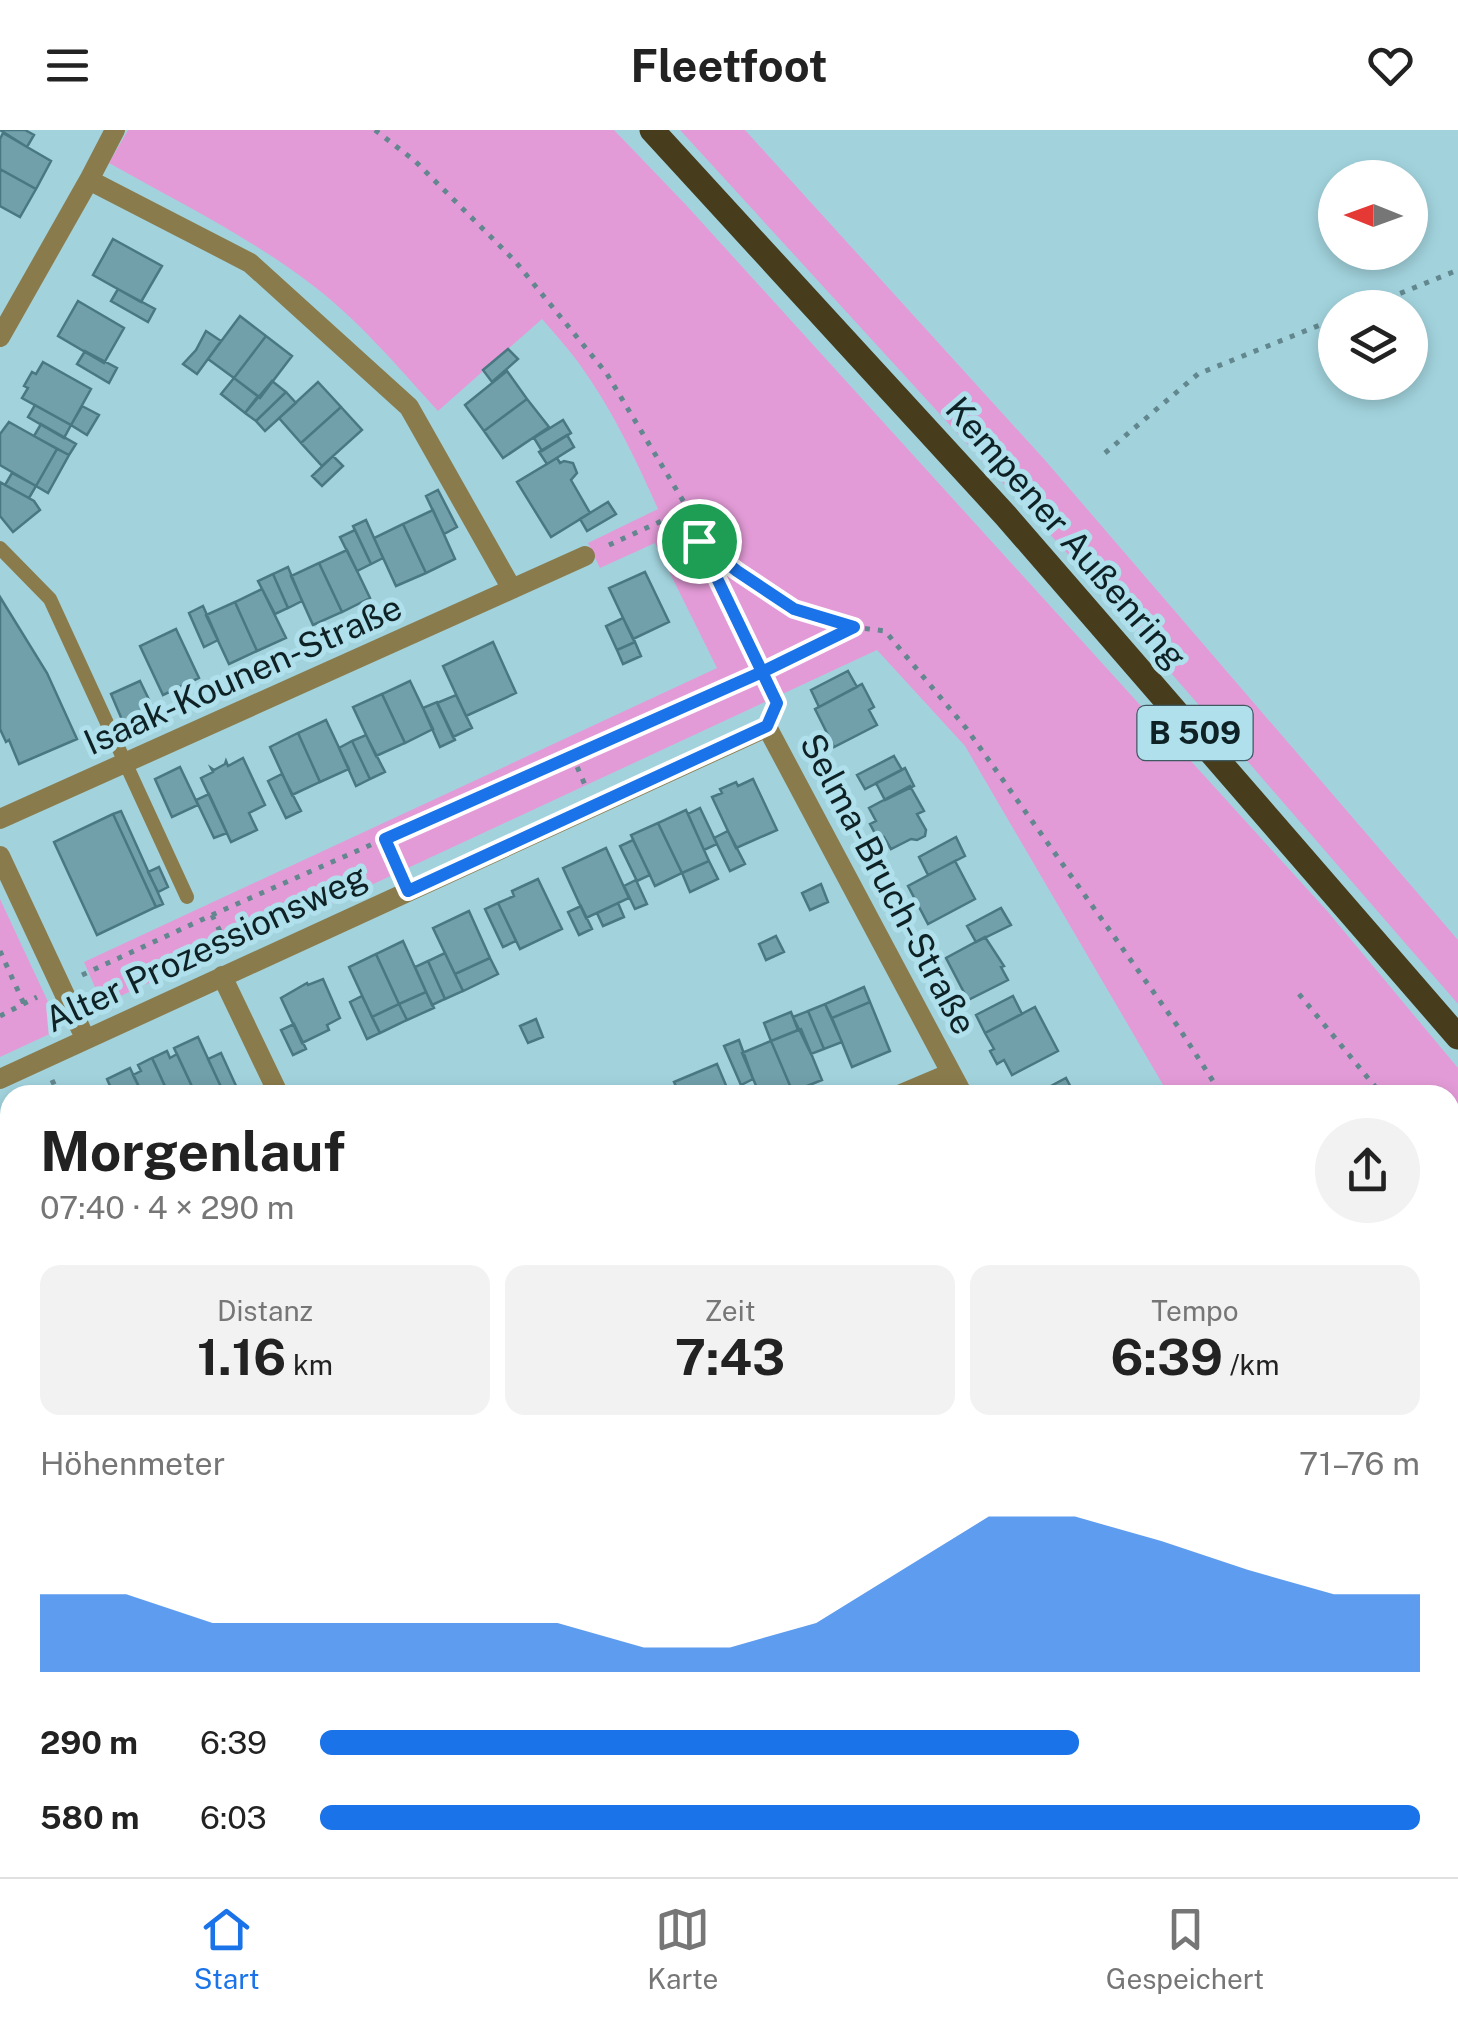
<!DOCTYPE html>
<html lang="de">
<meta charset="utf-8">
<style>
:root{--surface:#fff;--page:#f2f2f2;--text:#222;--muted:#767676;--line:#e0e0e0;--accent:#1a73e8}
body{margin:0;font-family:"Public Sans",sans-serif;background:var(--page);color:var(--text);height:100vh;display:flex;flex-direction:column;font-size:38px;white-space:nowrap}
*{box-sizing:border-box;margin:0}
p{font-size:32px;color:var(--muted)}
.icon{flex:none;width:55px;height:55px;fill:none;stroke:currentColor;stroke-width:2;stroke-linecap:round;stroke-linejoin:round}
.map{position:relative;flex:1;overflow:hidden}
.sheet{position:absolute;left:0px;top:955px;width:1460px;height:792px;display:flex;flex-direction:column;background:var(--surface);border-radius:30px 30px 0 0;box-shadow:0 5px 15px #0003}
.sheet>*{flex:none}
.needle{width:65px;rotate:271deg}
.tools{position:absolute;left:1318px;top:30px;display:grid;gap:20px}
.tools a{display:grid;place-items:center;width:110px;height:110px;border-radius:50%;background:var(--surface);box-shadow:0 5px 15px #0003;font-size:50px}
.pin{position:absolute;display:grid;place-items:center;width:85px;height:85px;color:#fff;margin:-42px;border:5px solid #fff;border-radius:50%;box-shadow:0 2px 10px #0007}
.round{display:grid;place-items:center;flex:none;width:105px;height:105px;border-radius:52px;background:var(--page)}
.head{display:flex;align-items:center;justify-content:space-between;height:170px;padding:0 40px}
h1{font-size:55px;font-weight:700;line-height:75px}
.stats{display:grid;grid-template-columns:repeat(3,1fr);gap:15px;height:170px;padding:10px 40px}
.stats div{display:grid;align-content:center;border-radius:20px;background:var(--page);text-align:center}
.stats b{font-size:50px;font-weight:700}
.stats small{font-size:28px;font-weight:400}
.stats p{font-size:28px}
.chart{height:280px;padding:20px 40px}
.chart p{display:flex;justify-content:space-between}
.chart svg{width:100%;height:180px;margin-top:10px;fill:var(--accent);opacity:.7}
ul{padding:0 40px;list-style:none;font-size:32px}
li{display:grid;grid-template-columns:160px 120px 1fr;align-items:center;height:75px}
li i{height:25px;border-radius:12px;background:var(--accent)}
header{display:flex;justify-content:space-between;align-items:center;height:130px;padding:0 40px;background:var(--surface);font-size:45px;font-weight:700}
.menu{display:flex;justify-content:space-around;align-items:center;height:140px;border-top:2px solid var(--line);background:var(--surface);font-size:28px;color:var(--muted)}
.menu a{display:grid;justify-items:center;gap:5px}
.menu .current{color:var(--accent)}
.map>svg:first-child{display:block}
.green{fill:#e39bd7}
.building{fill:#71a0aa;stroke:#4a7882;stroke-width:2.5}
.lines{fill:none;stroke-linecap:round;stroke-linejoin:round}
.path{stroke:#63878f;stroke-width:5;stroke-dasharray:5 8;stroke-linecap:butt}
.service{stroke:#8a7b4c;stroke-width:14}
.minor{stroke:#8a7b4c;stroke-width:20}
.primary{stroke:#473d1c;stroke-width:25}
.route-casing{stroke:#fff;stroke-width:20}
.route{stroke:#1a73e8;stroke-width:12}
.labels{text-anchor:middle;stroke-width:10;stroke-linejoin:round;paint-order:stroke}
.shield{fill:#afe0eb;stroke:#3e5a60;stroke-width:2.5}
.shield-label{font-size:32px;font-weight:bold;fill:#0e2125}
.street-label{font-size:35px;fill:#0e2125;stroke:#afe0eb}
</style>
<header><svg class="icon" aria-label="menu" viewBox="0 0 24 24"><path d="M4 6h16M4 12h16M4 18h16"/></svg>Fleetfoot<svg class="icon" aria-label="heart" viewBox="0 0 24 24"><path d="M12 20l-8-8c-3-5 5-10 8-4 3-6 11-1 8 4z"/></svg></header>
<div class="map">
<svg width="1458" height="1747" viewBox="0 0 1458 1747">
<rect width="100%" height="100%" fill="#a2d3dd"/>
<!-- green -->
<path class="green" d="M128 0H614L687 76 1328 782 1458 938V1433L1450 1436V965H1169L965 616 877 520 227 822 225 818 114 869 97 862 84 832 717 538 655 413 600 438 588 413 658 379C635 328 611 277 578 232 567 217 554 203 542 189L438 281C397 236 356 187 307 151 246 105 176 71 109 33Z
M680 0H745L1044 329 1458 810V874L1067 423Z
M0 769 58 893 54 902 0 927Z
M415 1738H669L645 1747H419Z"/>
<!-- building -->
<path class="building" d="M0 0H25L34 5 27 17Z
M3 3 51 31 36 59 0 39V9Z
M0 39 36 59 20 87 0 76Z
M113 109 162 136 141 172 93 145Z
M118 159 155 179 148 192 111 171Z
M78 171 124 198 104 233 58 206Z
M240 186 266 206 234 248 208 229Z
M206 201 221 211 197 244 183 234 196 220Z
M266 206 292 226 260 268 234 248Z
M508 219 518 229 492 252 483 240Z
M85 221 117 238 109 253 77 234Z
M43 232 91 259 71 295 22 268 28 258 24 256 32 242 36 244Z
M507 241 527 269 484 301 465 275Z
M234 248 258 266 245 283 221 264Z
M272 251 286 262 256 291 245 283Z
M318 252 341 277 301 313 279 288Z
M286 262 296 273 265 301 256 291Z
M527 269 549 297 503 328 484 301Z
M35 275 71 295 64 308 28 287Z
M82 276 99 285 87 305 71 295Z
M341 277 362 300 322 336 301 313Z
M563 290 571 303 542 321 534 308Z
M9 292 57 319 36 356 0 335V304Z
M41 294 76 314 69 325 34 306Z
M567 305 574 317 547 334 539 322Z
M57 319 69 325 48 363 36 356Z
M333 326 343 336 322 356 312 346Z
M557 328 560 333 564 331 573 333 577 343 571 350 590 383 551 407 517 352Z
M12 343 36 356 29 368 5 355Z
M0 352 34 371 40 380 13 402 0 386Z
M438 360 457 397 444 404 426 366Z
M608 372 616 384 587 401 580 389Z
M433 380 455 429 426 443 403 394Z
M366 390 383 428 371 434 353 396Z
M403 394 426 443 396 456 374 408Z
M355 400 371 434 357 441 340 407Z
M347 420 370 468 342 482 319 433Z
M319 433 342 482 313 495 291 446Z
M288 437 302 471 288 478 273 444Z
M645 442 669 492 633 509 609 458Z
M273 444 288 478 275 484 258 451Z
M262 459 286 508 257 521 235 472Z
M0 467 47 543 77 609 19 634 9 610 6 612 0 599Z
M235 472 257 521 229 534 206 485Z
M203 476 218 510 204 517 189 483Z
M623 488 635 512 617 520 606 496Z
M176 499 199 548 163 565 140 516Z
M493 512 516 563 466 586 443 536Z
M635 512 641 526 623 534 617 520Z
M848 541 857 557 819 577 811 560Z
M140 551 153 578 123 592 111 564Z
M410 551 433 599 405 613 382 564Z
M862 554 874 577 869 580 877 595 834 617 815 579Z
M382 564 405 613 376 626 353 577Z
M456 565 472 598 453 607 437 573Z
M437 572 455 610 440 617 423 578Z
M326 590 349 639 320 652 298 603Z
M298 603 320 652 292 665 270 617Z
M366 605 385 642 370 649 352 611Z
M352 611 370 649 356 656 339 618Z
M894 626 902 640 865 659 857 645Z
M243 628 265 675 249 683 257 700 231 712 201 648 213 642 211 638 214 640 225 634 226 631 228 636Z
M180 637 198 675 172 687 155 649Z
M905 638 914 656 885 670 876 653Z
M282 644 301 681 286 688 268 651Z
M753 649 777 700 736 718 712 667 722 663 720 659 736 652 738 656Z
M910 656 924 681 917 684 926 700 925 706 917 710 911 709 891 719 884 707 878 709 870 694 876 691 869 678Z
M209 664 227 703 214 708 196 670Z
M700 678 717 714 704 720 688 684Z
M686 680 709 731 682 743 658 693Z
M121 681 163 774 156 777 113 684Z
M113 684 156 777 97 805 54 712Z
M658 693 682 743 655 756 631 705Z
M728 701 745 734 730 741 714 708Z
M956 707 965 726 928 745 919 727Z
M633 710 650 745 637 751 620 716Z
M606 718 629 768 586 788 563 738Z
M709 731 718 749 690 762 682 743Z
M955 731 975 769 928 794 908 756Z
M159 737 168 757 158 762 148 742Z
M538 749 562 799 520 819 498 773 514 766 512 761Z
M636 750 647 774 635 779 624 756Z
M821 754 828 772 810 780 802 763Z
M498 773 516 811 503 817 485 779Z
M618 773 624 787 603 796 597 783Z
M581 776 592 799 579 805 568 782Z
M1001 778 1011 795 976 812 967 796Z
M469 781 490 828 455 844 433 798Z
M776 806 784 822 766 830 759 814Z
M985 807 1004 836 1001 837 1008 850 968 870 946 828Z
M403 811 426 862 399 874 376 824Z
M445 823 463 861 445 869 428 831Z
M376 824 399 874 372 887 349 837Z
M490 828 498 844 463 861 455 844Z
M428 831 445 869 432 875 415 837Z
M323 849 340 888 327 895 329 900 302 913 281 868 307 853 308 855Z
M864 857 870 872 832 888 825 874Z
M426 862 434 878 407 890 399 874Z
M362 866 380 903 367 909 350 872Z
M1013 866 1022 884 985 903 976 885Z
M870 872 890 921 852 937 832 888Z
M399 874 407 890 380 903 372 887Z
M825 874 842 912 824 919 808 881Z
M1035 877 1058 921 1012 945 1004 930 997 934 990 921 994 919 985 903Z
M808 881 824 919 811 924 793 887Z
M791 882 798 900 771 911 764 893Z
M536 889 543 907 528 913 520 896Z
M294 894 306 919 293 925 281 900Z
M801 899 822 950 802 958 804 962 794 965 771 911Z
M198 907 221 957 204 965H196L174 918Z
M739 910 753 949 741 955 724 916Z
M771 911 794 965H760L742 923Z
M167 921 170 928 177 924 196 965H169L152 928Z
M221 923 237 958 220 965 217 959 221 957 208 929Z
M152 928 155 934 169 965H143L133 945 141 941 138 935Z
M717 934 730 965H680L674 952Z
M130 938 143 965H114L107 949Z
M1066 948 1075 965H1034Z
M10 1039V1097L0 1099V1041Z
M0 1209 10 1230V1282L0 1286Z
M9 1383 10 1443 0 1448V1387Z
M10 1610V1670H9L0 1647V1614Z
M87 1738H117L121 1747H86L83 1739Z
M152 1738H212L214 1744 205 1747H155Z
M1112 1738H1162L1166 1747H1116Z"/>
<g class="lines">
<!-- path -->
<path class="path" d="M375 0 415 31 515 131 607 244 688 379 699 411 777 573 776 575
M1364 178 1458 140
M1105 323 1198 244 1335 189
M700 412 737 441 794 479 851 496
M609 415 688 379
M572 625 585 655
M385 709 398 738
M212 785 228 818
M0 821 24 874
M82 845 212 785 762 542 853 497 885 501 966 598 1179 898 1222 965
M1299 864 1382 965
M0 886 37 867
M52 950 59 965
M1450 1047 1458 1056
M1450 1267 1458 1271
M1450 1392 1458 1389
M1450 1511 1458 1531
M448 1738 453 1747
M577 1738H591
M776 1738 781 1747
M534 1747 555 1738"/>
<!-- service -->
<path class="service" d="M0 418 50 469 187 767"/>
<!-- minor -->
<path class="minor" d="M89 50 115 0
M0 207 89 50 250 133 409 277 512 459 0 689
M512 459 585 426
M0 726 85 908
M222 846 279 965
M0 949 767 597 963 965
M899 965 951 943
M0 1341 10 1337
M1450 1558 1458 1555
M0 1724 10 1720
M967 1747 992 1738"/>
<!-- primary -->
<path class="primary" d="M652 0 1006 386 1458 907"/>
</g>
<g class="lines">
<!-- route casing -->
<g class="route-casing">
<path id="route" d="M699 411 777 573 767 596 408 761 385 709 762 542 854 497 794 479 737 441 699 411"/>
</g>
<!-- route -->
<use href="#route" class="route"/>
</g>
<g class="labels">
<!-- shield labels -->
<rect class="shield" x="1137.5" y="576" width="115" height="54" rx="8"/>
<g class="shield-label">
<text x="1195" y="614">B 509</text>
</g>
<!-- street labels -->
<g class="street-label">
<text transform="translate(1066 403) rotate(49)" y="12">Kempener Außenring</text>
<text transform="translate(243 545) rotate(-24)" y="12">Isaak-Kounen-Straße</text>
<text transform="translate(888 754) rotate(62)" y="12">Selma-Bruch-Straße</text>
<text transform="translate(206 818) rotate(-25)" y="12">Alter Prozessionsweg</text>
</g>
</g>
</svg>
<div class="tools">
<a><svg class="needle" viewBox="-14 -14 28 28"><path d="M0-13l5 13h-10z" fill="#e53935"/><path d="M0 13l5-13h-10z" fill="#767676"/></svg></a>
<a><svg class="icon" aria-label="layers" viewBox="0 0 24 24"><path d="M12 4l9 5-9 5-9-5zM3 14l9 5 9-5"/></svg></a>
</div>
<div class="pin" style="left:699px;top:411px;background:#1e9e55"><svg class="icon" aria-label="arrive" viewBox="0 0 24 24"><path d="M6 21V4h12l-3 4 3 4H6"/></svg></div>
<section class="sheet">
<div class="head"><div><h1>Morgenlauf</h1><p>07:40 · 4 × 290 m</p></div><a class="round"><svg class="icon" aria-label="share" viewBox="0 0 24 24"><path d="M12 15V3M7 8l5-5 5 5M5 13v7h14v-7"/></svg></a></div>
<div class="stats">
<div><p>Distanz</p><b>1.16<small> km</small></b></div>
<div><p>Zeit</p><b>7:43</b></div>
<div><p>Tempo</p><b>6:39<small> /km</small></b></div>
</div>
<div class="chart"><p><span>Höhenmeter</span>71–76 m</p>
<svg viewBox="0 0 160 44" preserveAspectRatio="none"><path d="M0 44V25L10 25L20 32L30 32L40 32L50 32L60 32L70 38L80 38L90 32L100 19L110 6L120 6L130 12L140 19L150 25L160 25V44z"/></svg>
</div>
<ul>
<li><b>290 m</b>6:39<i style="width:69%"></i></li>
<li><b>580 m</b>6:03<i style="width:100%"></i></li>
</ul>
</section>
</div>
<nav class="menu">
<a class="current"><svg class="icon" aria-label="home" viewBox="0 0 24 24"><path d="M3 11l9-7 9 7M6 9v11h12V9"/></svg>Start</a>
<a><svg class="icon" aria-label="map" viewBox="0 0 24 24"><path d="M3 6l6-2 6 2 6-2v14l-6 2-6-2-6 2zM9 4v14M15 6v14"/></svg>Karte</a>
<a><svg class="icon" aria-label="saved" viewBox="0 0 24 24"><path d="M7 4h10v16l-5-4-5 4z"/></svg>Gespeichert</a>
</nav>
